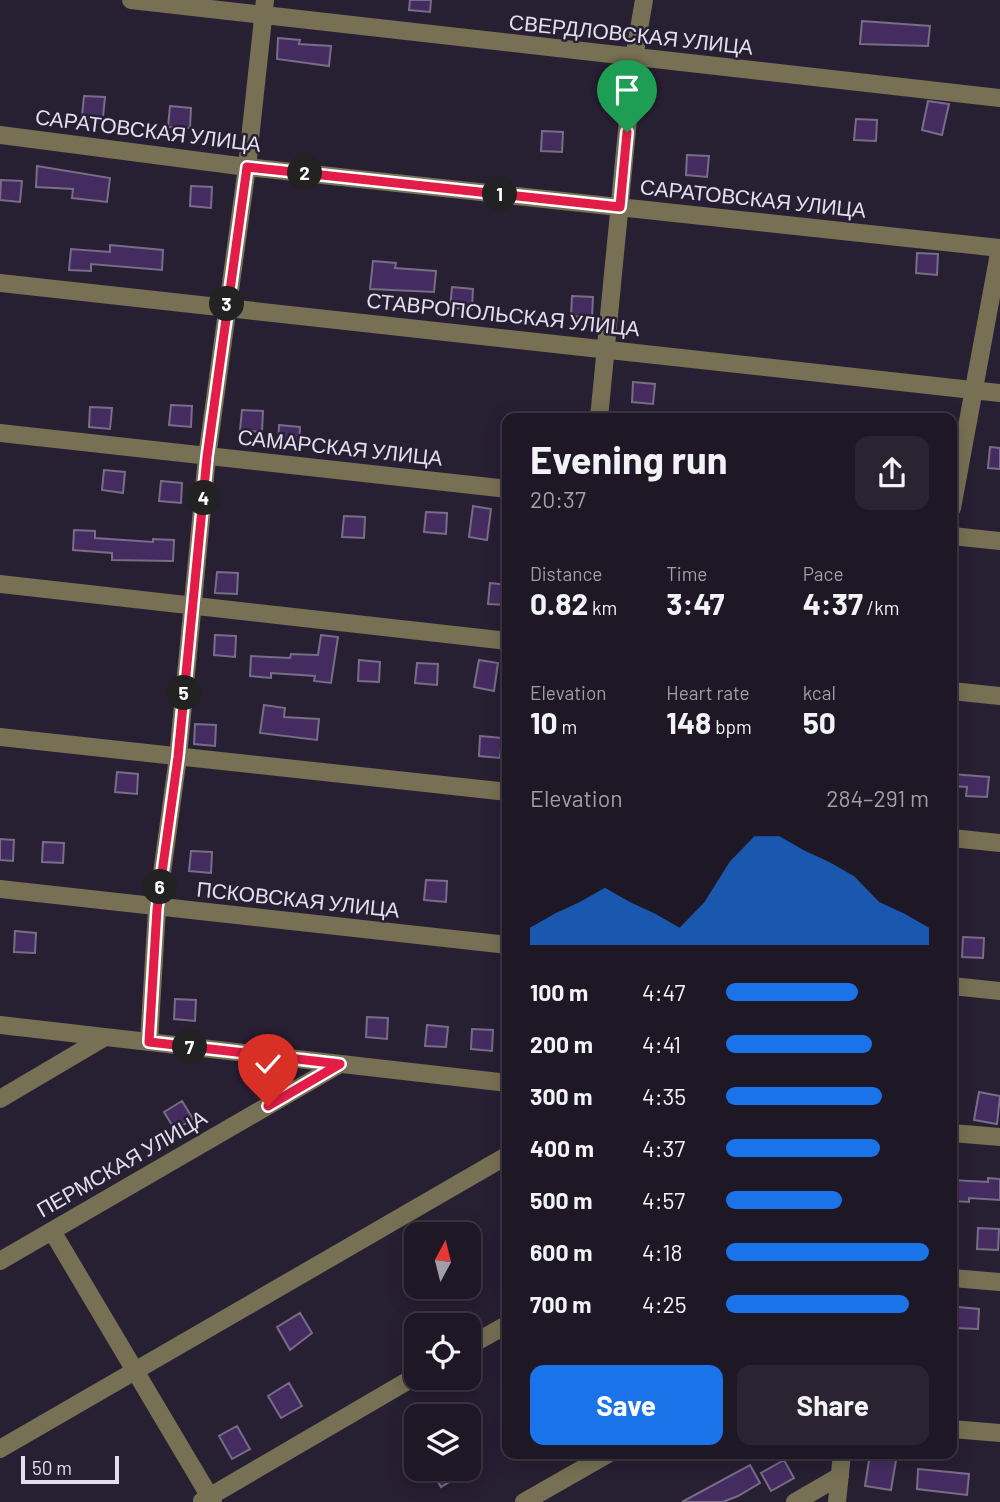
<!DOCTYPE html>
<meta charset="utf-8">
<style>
:root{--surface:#1d1726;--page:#2a2432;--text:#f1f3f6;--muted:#a09fa7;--line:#3b3643;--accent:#1a73e8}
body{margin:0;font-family:Barlow,sans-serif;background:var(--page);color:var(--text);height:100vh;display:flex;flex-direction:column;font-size:26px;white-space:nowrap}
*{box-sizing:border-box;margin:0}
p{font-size:23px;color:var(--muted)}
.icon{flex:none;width:38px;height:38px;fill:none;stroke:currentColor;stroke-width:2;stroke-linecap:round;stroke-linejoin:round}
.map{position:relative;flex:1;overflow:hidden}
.details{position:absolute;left:502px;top:413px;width:455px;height:1046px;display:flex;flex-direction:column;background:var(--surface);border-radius:14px;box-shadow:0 4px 18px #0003,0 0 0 2px var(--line)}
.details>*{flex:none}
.needle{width:46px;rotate:7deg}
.buttons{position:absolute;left:404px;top:1222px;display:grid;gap:14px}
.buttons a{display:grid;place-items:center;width:77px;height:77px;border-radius:14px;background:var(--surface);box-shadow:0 4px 18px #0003,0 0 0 2px var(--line);font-size:35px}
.scale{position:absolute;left:21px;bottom:18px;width:98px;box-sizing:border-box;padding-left:7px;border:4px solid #e3deec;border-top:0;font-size:19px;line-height:24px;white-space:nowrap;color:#e3deec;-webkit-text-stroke:5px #271f32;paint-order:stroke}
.pin{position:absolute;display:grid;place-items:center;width:60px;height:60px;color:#fff;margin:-72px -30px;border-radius:50% 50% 50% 0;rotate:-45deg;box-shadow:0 0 7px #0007}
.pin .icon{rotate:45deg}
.km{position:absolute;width:35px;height:35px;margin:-18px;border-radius:50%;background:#222;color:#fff;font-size:19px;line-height:35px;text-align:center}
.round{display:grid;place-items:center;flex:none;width:74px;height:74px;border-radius:14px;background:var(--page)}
.overview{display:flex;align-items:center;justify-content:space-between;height:119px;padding:0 28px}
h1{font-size:38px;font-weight:700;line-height:52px}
.metrics{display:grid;grid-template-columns:repeat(3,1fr);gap:10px;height:119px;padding:7px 28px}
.metrics div{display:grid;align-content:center}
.metrics b{font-size:30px;font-weight:700}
.metrics small{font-size:19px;font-weight:400}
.metrics p{font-size:19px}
.chart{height:196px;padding:14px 28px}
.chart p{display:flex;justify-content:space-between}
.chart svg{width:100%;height:126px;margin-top:7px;fill:var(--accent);opacity:.7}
.action{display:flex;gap:14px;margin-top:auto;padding:14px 28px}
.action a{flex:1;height:80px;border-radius:14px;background:var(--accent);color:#fff;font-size:28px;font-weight:700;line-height:80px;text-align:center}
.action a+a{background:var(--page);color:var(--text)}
ul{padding:0 28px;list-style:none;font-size:23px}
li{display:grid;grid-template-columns:112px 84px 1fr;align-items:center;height:52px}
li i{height:18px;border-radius:9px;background:var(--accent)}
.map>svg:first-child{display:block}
.building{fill:#442c61;stroke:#776d85;stroke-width:2}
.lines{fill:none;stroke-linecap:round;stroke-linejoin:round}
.minor{stroke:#777054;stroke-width:18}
.route-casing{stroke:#fff;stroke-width:14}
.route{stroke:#e11d48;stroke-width:9}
.labels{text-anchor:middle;stroke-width:5;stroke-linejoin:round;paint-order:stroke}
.street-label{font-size:21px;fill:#e3deec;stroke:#271f32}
</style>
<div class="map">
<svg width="1000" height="1502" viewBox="0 0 1000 1502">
<rect width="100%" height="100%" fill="#271f32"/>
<!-- building -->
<path class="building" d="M410 0H431L430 12 409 10Z
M862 21 930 26 928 46 860 44Z
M278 38 300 40 299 44 331 46 329 66 277 59Z
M84 96 105 97 103 117 82 116Z
M928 101 949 104 942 135 922 130Z
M170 106 191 108 190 128 168 127Z
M856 119 877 120 876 141 854 140Z
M542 131 563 132 562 152 541 151Z
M687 155 709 156 707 177 686 175Z
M37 166 110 178 107 202 72 198 73 189 36 187Z
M1 180 22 181 20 202 0 200Z
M191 186 212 187 211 208 190 206Z
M110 245 163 250 162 270 91 264V271L69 270 71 249 110 252Z
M917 253 938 254 937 275 916 273Z
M373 261 396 263 395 268 436 271 434 292 370 289Z
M452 287 473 289 472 309 450 308Z
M572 296 593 297 592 318 571 316Z
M633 382 655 384 653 404 632 402Z
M171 405 192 406 191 427 169 425Z
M90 407 112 408 110 429 89 427Z
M242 410 263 411 262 432 240 430Z
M279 425 300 427 299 447 278 446Z
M990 447 1000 448V469L988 468Z
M104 470 125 472 123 493 102 490Z
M161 481 182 483 181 503 159 501Z
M473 506 491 509 487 540 469 537Z
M426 512 447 513 446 534 424 532Z
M344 516 365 517 364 538 342 537Z
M74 530 95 531V538L153 542V539L174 540 173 561 112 560V553L73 550Z
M217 572 238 573 237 594 215 593Z
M490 583 508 585V605L488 604Z
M215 635 236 636 235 657 214 655Z
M321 635 338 637 331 683 314 681 315 676 271 673V678L250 676 251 656 290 658 291 654 318 655Z
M359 660 380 662 379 682 358 681Z
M479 660 498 663 494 691 474 687Z
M417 663 438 664 437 685 415 683Z
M264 705 285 708 284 717 319 719 317 740 260 733Z
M195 724 216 725 215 746 194 744Z
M480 736 502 738 500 758 479 756Z
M117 772 138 774 137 794 115 792Z
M952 774 989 777 987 797 966 796 967 787 952 786Z
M0 839 14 840 13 861 0 860Z
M43 842 64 843 63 863 42 862Z
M191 851 212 852 211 873 189 871Z
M426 880 447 881 446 902 424 900Z
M15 931 36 933 35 953 14 952Z
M963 937 984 938 983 958 962 957Z
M175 999 196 1000 195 1021 174 1019Z
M367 1017 388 1018 387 1039 366 1037Z
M427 1025 448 1027 446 1047 425 1046Z
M472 1029 493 1030 492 1051 471 1049Z
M979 1092 1000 1096 997 1124 974 1120Z
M182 1101 193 1119 175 1130 164 1112Z
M988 1178 1000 1179V1200L969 1198V1202L952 1201V1180L988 1182Z
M978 1228 999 1229 998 1250 977 1249Z
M958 1307 979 1309 978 1329 956 1328Z
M300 1313 312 1333 290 1350 277 1327Z
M289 1383 302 1406 281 1418 268 1396Z
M237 1426 250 1449 232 1459 219 1436Z
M870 1454H897L891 1490 865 1486Z
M784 1460 794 1478 771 1491 761 1473Z
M750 1465 760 1483 738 1496 723 1502H682Z
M430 1468H472L441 1487Z
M918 1469 969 1474 967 1495 917 1489Z"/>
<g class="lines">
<!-- minor -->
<path class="minor" d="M131 0 1000 98
M0 135 247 167 1000 248
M0 283 1000 393
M599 418 634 58 644 0
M0 433 508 489
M952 508 1000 248
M952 536 1000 541
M0 584 508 641
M952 691 1000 696
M0 737 508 792
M952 838 1000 843
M0 889 508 945
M952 986 1000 991
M0 1025 508 1083
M149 1042 157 909 178 757 207 457 247 167 265 0
M0 1099 105 1037
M952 1133 1000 1137
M52 1231 213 1502
M0 1261 340 1064
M952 1278 1000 1282
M469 1346 508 1324
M952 1429 1000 1433
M0 1449 508 1155
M202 1501 416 1376
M524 1502 608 1454
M795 1502 840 1476
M837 1502 842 1454"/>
</g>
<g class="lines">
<!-- route casing -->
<g class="route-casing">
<path id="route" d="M268 1106 340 1064 149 1042 157 909 178 757 207 457 247 167 620 207 627 132"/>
</g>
<!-- route -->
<use href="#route" class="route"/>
</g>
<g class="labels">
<!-- street labels -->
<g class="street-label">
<text transform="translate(631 35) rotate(6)" y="7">СВЕРДЛОВСКАЯ УЛИЦА</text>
<text transform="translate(148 131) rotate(7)" y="7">САРАТОВСКАЯ УЛИЦА</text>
<text transform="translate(753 199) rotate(6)" y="7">САРАТОВСКАЯ УЛИЦА</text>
<text transform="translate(503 315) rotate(6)" y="7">СТАВРОПОЛЬСКАЯ УЛИЦА</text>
<text transform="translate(340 448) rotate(6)" y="7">САМАРСКАЯ УЛИЦА</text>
<text transform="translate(298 900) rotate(6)" y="7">ПСКОВСКАЯ УЛИЦА</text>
<text transform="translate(122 1164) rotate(-30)" y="7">ПЕРМСКАЯ УЛИЦА</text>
</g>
</g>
</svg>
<div class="buttons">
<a><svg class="needle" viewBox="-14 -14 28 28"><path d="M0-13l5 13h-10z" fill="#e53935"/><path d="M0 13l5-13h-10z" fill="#a09fa7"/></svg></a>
<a><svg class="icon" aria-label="locate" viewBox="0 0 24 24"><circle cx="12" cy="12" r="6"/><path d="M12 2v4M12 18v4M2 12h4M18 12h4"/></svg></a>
<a><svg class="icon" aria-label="layers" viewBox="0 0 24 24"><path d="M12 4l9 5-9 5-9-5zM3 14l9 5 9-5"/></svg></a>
</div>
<div class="scale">50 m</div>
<div class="pin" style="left:627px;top:132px;background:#1e9e55"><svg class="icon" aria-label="arrive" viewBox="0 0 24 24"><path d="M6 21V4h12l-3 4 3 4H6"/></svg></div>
<div class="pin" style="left:268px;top:1106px;background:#d93025"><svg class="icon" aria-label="check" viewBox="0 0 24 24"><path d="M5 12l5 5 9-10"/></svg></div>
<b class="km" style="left:500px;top:194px">1</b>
<b class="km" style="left:305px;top:173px">2</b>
<b class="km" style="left:227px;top:304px">3</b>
<b class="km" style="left:204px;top:498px">4</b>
<b class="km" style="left:184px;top:693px">5</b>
<b class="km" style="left:160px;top:887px">6</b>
<b class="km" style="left:190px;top:1047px">7</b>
<section class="details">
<div class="overview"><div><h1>Evening run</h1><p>20:37</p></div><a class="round"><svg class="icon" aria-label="share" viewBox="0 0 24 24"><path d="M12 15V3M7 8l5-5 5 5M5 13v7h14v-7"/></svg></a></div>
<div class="metrics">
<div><p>Distance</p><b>0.82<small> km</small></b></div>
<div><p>Time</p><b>3:47</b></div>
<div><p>Pace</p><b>4:37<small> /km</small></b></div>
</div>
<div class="metrics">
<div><p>Elevation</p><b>10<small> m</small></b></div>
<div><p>Heart rate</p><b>148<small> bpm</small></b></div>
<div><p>kcal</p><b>50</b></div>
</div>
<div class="chart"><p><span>Elevation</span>284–291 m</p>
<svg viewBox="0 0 160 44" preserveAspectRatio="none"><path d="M0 44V38L10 33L20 29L30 24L40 29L50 33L60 38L70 29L80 15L90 6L100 6L110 11L120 15L130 20L140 29L150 33L160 38V44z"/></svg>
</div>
<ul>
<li><b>100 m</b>4:47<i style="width:65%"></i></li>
<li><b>200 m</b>4:41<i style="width:72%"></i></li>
<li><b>300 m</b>4:35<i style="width:77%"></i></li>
<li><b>400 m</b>4:37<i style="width:76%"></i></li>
<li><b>500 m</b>4:57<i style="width:57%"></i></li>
<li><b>600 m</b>4:18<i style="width:100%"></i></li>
<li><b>700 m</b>4:25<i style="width:90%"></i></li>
</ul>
<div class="action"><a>Save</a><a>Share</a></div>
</section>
</div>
